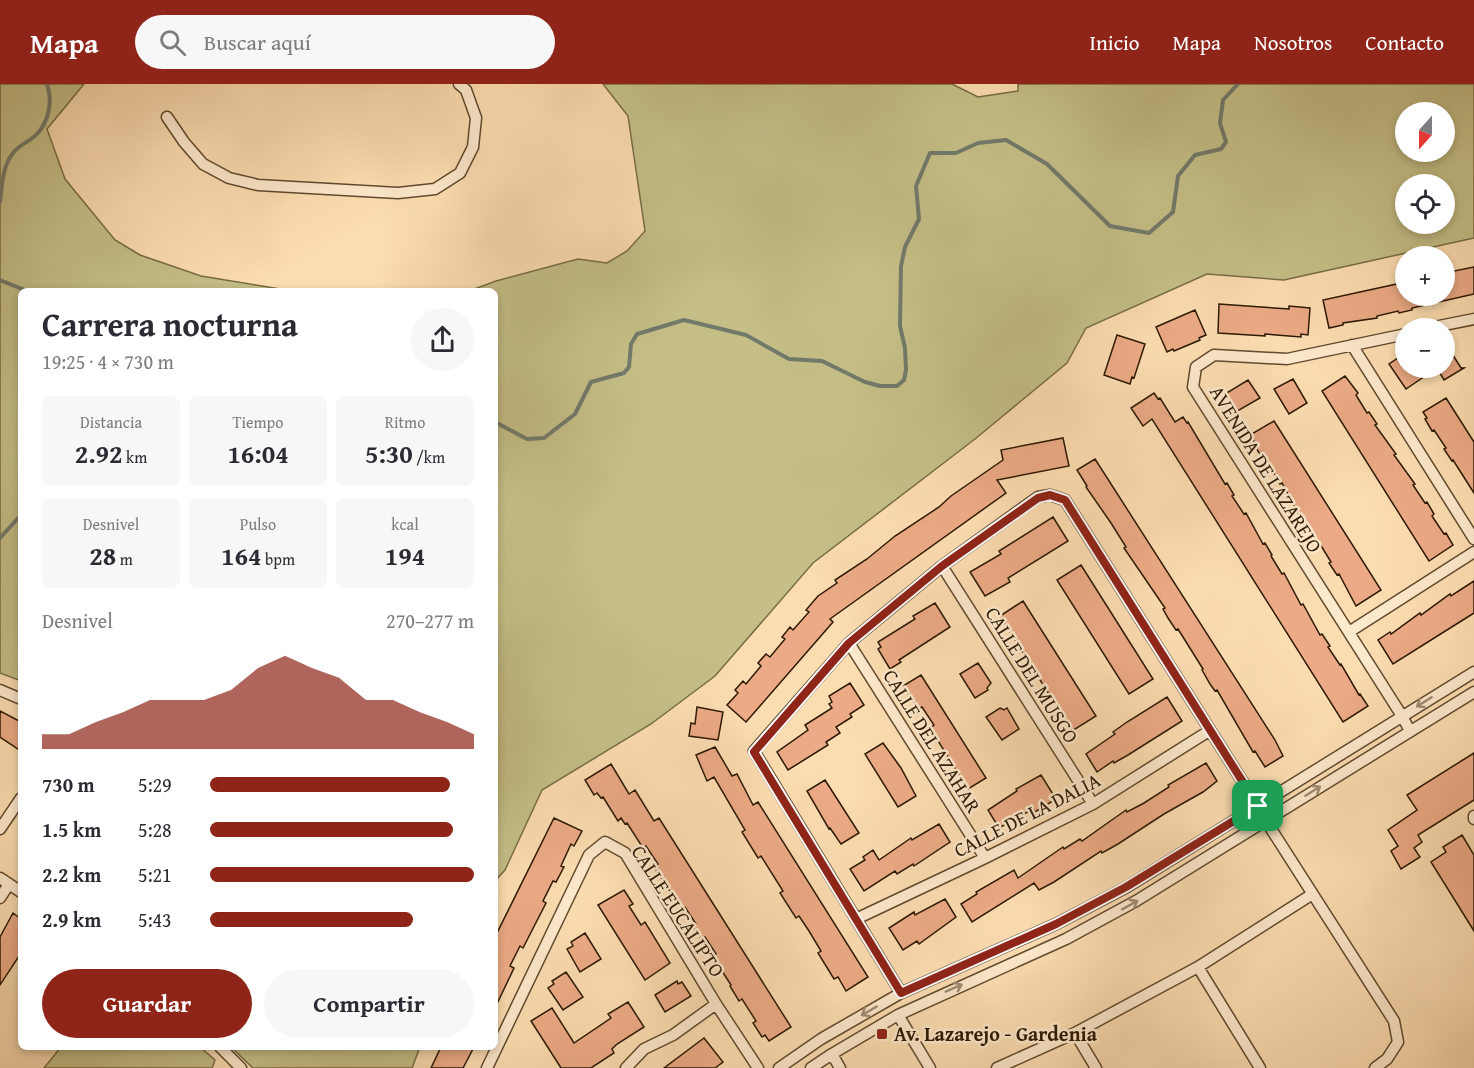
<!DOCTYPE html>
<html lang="es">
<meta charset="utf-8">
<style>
:root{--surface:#fff;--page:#f7f7f7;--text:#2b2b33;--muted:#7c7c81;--accent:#8f2418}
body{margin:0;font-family:"Gentium Book Plus",serif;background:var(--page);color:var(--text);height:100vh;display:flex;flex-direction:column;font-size:22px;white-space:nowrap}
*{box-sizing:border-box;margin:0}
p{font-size:20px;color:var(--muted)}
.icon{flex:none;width:33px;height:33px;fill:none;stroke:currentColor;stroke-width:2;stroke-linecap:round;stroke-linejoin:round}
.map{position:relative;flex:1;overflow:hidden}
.details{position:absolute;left:18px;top:204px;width:480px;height:762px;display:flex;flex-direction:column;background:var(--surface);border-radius:9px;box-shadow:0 3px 9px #0003}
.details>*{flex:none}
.needle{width:39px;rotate:201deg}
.controls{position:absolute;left:1395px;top:18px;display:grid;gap:12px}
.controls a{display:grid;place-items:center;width:60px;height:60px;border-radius:50%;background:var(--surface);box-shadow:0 3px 9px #0003;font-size:30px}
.pin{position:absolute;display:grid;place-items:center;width:51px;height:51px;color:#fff;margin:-26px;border-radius:12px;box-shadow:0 3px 9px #0006}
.round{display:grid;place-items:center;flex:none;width:63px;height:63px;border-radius:32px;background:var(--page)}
.head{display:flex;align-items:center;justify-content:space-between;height:102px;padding:0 24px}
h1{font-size:33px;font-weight:600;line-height:45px}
.metrics{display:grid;grid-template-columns:repeat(3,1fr);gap:9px;height:102px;padding:6px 24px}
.metrics div{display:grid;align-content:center;border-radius:9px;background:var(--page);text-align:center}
.metrics b{font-size:26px;font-weight:600}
.metrics small{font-size:16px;font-weight:400}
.metrics p{font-size:16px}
.chart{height:168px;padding:12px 24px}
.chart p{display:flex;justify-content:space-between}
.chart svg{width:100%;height:108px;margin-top:6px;fill:var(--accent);opacity:.7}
.primary-button{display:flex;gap:12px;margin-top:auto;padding:12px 24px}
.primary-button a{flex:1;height:69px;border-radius:36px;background:var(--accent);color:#fff;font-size:24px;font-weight:600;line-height:69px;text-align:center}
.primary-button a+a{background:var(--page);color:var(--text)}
ul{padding:0 24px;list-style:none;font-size:20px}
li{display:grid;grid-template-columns:96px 72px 1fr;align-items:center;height:45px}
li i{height:15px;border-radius:8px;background:var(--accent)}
header{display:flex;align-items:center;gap:36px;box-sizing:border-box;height:84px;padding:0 30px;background:var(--accent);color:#fff}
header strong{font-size:28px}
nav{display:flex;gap:33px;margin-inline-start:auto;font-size:21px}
.search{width:420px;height:54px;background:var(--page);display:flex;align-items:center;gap:15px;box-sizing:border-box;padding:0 21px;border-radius:33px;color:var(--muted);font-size:22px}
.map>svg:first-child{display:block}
.green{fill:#c5bf87;stroke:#786c45;stroke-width:1.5;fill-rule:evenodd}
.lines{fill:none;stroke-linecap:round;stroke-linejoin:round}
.stream{stroke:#727a6b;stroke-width:4}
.building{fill:#ecab86;stroke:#2c1903;stroke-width:1.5}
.minor-casing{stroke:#604a2e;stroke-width:13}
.minor{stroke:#fde9cc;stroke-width:10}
.oneway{stroke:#9f8b72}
.route-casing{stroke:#fff;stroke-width:12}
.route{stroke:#8f2418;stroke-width:8}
.poi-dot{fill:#8f2418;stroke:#fde9cc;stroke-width:2}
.labels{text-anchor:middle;stroke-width:5;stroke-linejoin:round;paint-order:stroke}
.street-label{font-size:20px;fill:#2c1903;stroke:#fde9cc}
.poi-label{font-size:20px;font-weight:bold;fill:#2c1903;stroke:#fde9cc;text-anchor:start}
</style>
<header>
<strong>Mapa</strong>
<div class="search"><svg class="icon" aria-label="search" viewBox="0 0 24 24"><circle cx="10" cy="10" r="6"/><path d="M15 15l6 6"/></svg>Buscar aquí</div>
<nav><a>Inicio</a><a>Mapa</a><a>Nosotros</a><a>Contacto</a></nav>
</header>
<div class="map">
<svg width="1474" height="984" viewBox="0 0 1474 984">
<rect width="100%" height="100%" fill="#fcddb1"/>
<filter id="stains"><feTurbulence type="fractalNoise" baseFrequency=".00333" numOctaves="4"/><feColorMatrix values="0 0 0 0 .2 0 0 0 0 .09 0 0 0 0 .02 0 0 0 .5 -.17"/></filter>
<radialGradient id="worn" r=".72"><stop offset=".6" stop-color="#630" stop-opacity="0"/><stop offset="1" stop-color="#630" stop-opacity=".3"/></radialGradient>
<!-- green -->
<path class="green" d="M0 0H84L47 45 65 95 115 156 140 171 201 192 293 207H21V597L0 589Z
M603 0H952L978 13 1018 7V0H1474V154L1284 196 1207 190 1086 244 1067 279 975 355 813 479 715 592 651 640 542 706 505 786 495 797V207H469L496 197 578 175 607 179 627 167 645 147 628 32ZM1406 28H1444V68H1406ZM1406 100H1444V140H1406Z
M61 963H200L215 976 212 984H44Z
M231 963H420L412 984H253Z"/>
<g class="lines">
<!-- stream -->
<path class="stream" d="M0 118C2 102 2 83 13 69 18 62 28 58 35 52 49 39 53 17 47 0
M0 196 27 207
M495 338 527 355 544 354 575 330 591 298 624 289 629 283 631 260 637 250 684 236 746 251 789 275 822 277 865 298 880 302H897L904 296 906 286 905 264 900 242 901 182 905 163 919 135 916 102 930 69H956L978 59 1006 56 1047 80 1110 142 1149 149 1173 128 1178 92 1195 71 1221 65 1226 58 1220 39 1223 16 1238 0
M0 454 21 431"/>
</g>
<!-- building -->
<path class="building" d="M1474 183V210L1412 224V226L1399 229 1398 227 1377 232V234L1343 239V241L1329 244 1323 216 1406 198V212H1444V189Z
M1219 220 1289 225V222L1310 224 1308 251 1301 250V253L1265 250V252L1218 249Z
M1195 226 1206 251 1199 254 1200 256 1174 267 1173 265 1167 268 1156 243Z
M1117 251 1145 260 1134 294 1132 293 1130 300 1104 291Z
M1444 257 1461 284H1464L1444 296 1437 284 1406 305 1389 280 1401 272 1406 279V284H1444Z
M1345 292 1358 309 1356 311 1367 329 1369 328 1377 340 1375 341 1396 370 1394 371 1415 400 1413 401 1425 419 1427 418 1434 430 1432 432 1444 450 1446 449 1453 461 1429 477 1322 307Z
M1293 295 1307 319 1289 330 1274 305Z
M1248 296 1260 314 1234 329 1225 310Z
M1154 309 1158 315 1160 314 1175 338 1183 333 1187 339 1188 338 1225 400 1227 399 1234 411 1232 412 1244 430 1246 429 1263 460 1265 459 1272 471 1271 472 1282 490 1284 489 1301 521 1303 520 1320 551 1322 550 1330 562 1328 563 1340 581 1341 580 1359 611 1360 610 1368 622 1343 638 1152 335 1143 342 1131 324Z
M1446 314 1474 358V409L1453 376 1452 377 1444 365 1446 364 1434 346 1432 347 1425 335 1427 334 1423 328Z
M1274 337 1381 506 1356 522 1339 490 1337 491 1329 479 1331 478 1320 460 1318 461 1301 430 1299 431 1282 399 1280 400 1262 368 1260 370 1252 358 1254 357 1250 351Z
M1063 354 1069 382 997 396 1006 409 830 535 833 538 746 638 727 621 738 609 735 606 743 597 746 600 761 582 758 579 766 570 770 573 785 555 782 553 790 543 793 546 809 528 806 526 818 512 837 499 835 496 867 475 895 452 939 423 951 412 1003 376 1001 366Z
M1095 375 1275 656 1283 672 1265 683 1255 667 1253 668 1217 606 1215 607 1210 600 1202 586 1203 585 1178 545 1176 546 1168 534 1163 525 1165 524 1124 464 1126 463 1111 439 1086 403 1087 402 1077 386Z
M1053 433 1068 457 1008 494 1010 498 985 512 970 488 1001 470 999 467Z
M1081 481 1153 595 1129 610 1057 496Z
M1474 497V529L1393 580 1378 556 1390 548 1391 550 1420 529 1421 531 1450 510 1451 512Z
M1023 517 1096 632 1072 647 1000 532Z
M935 519 950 543 899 576 901 578 890 585 878 565 881 563 878 558 915 535 913 532Z
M978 579 991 599 987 604 988 606 975 614 960 590Z
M921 591 986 694 968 705 930 644 934 641 922 623 918 625 903 602Z
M850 599 864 621 850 630 852 633 836 643 840 649 826 658 828 661 788 686 777 668 808 646 805 641 832 624 829 620 832 618 829 612Z
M1167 613 1182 637 1128 671 1114 679 1113 677 1097 688 1086 670 1115 650 1113 648 1127 638Z
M697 623 723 628 718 656 689 652 691 639 695 640Z
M1000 624 1004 626 1007 624 1019 645 1002 656 986 633Z
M0 627 21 638V667L0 653Z
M883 659 901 684 916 712 898 723 865 670Z
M715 663 732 692 737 690 753 721 758 718 868 893 846 907 838 893 834 895 818 869 821 867 809 847 799 832 796 834 780 809 783 807 761 772 758 774 742 748 745 746 714 693 707 697 696 671Z
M1474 669V716L1418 751 1422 758 1414 764 1420 773 1401 785 1391 767 1398 762 1388 746 1417 726 1407 711Z
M1206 679 1217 697 1203 708 1164 730 1118 760 1102 769 1101 767 1054 798 1039 806 1034 799 972 838 961 820 977 810 976 808 1014 786 1018 794 1063 763 1064 765 1080 755 1082 757 1126 726 1127 728 1144 719 1169 703 1168 701Z
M611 680 629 710 635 706 654 737 659 734 791 943 769 957 765 951 762 953 753 939 756 937 742 915 739 917 730 902 731 901 713 873 716 870 705 853 702 856 692 842 696 840 685 823 682 825 663 797 654 783 658 780 646 762 643 764 627 739 625 740 621 734 618 737 603 713 601 714 597 709 594 711 585 696Z
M1041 691 1056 715 1035 728 1033 725 999 744 988 726 1017 707 1016 705Z
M825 696 859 749 841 760 830 744 829 745 807 707Z
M554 734 582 747 574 762 571 760 561 782 564 783 556 798 553 797 543 817 546 819 523 864 520 862 510 882 514 884 495 924V853Z
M939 740 950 758 914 782 913 780 897 790 895 787 864 807 850 785 865 776 863 773 873 766 879 776 911 754 912 756Z
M1462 751 1474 771V847L1431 778 1446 768 1443 763Z
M624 806 633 820 629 822 641 841 645 838 670 879 645 896 598 821Z
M945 815 956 833 919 860 917 857 903 866 889 844 914 828 915 831Z
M13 829 21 835V869L0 901V853Z
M585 849 601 875 580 888 567 865 573 862 571 858Z
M566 888 583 913 563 926 548 904 554 900 552 897Z
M677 897 678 900 682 898 691 912 665 928 655 911Z
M628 918 644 943 617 960 612 965 614 969 591 984H561L531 937 552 924 574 959 611 934 608 930Z
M704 954 723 978 715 984H664Z
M441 963H474L463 984H431Z"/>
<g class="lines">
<!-- minor casing -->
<g class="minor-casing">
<path id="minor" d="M167 33 184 58 203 80 229 94 258 101 398 109 435 105 460 89 473 63 476 34 466 6 459 0
M1429 244 1474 235
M1406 250 1287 275 1214 271 1196 283 1193 303 1402 632 1410 647
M1352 261 1474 455
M942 482 1093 720
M1349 548 1474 468
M849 559 985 774
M0 606 21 615
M1474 732V735
M1266 737 1394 937 1398 958 1387 975 1375 984
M0 745 21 714
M0 794 21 808
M0 814 9 800
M856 835 985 774 1093 720 1209 647
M1198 883 1260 984
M901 909 754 667 849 559 942 482 1038 413 1050 411 1065 416 1258 722
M898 931 930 984
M1075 949 1096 984
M220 963 241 984
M832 970 840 984
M487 984 589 771 605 758 625 769 716 920 758 984
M626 984 644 965 673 951 716 920
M779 984 821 955 901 909 1056 840 1127 803 1474 588
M811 984 832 970 898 931 1066 855 1136 817 1474 608
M997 984 1075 949 1198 883 1311 811"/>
</g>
<!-- minor -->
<use href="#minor" class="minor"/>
</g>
<!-- one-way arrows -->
<defs><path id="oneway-shaft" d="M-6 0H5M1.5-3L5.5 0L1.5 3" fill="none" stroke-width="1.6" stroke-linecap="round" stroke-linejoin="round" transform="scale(1.5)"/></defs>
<g class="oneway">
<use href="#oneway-shaft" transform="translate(1424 618) rotate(148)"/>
<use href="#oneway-shaft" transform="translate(1313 707) rotate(-32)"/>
<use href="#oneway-shaft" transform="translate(1130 821) rotate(-29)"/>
<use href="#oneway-shaft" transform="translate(954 904) rotate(-24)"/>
<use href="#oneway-shaft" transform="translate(869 927) rotate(150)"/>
</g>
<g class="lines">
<!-- route casing -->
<g class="route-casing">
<path id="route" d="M1050 411 1065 416 1258 722 1126 803 1056 840 901 909 754 668 849 559 942 482 1038 414Z"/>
</g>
<!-- route -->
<use href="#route" class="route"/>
</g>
<!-- markers -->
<rect class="poi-dot" x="876" y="944" width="12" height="12" rx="3"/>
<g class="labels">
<!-- street labels -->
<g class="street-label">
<text transform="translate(1266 385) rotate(58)" y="7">AVENIDA DE LAZAREJO</text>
<text transform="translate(1032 591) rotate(58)" y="7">CALLE DEL MUSGO</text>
<text transform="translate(932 657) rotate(58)" y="7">CALLE DEL AZAHAR</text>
<text transform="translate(1027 731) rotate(-27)" y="7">CALLE DE LA DALIA</text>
<text transform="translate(678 827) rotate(57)" y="7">CALLE EUCALIPTO</text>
</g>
<!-- poi labels -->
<g class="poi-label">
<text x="894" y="957">Av. Lazarejo - Gardenia</text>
</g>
</g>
<rect width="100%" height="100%" filter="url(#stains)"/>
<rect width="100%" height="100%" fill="url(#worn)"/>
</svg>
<div class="controls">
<a><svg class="needle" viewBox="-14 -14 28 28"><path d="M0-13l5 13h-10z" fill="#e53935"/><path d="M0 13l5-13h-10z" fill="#7c7c81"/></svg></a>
<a><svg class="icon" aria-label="locate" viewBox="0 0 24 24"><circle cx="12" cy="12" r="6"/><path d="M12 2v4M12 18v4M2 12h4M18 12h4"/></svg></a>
<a>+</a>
<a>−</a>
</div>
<div class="pin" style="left:1258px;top:722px;background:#1e9e55"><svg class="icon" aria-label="arrive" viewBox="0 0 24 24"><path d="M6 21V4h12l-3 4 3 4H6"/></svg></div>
<section class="details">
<div class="head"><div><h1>Carrera nocturna</h1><p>19:25 · 4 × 730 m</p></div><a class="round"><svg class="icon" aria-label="share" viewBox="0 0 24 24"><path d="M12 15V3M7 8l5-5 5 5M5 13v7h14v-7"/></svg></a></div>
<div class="metrics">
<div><p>Distancia</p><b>2.92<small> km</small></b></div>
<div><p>Tiempo</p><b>16:04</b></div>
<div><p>Ritmo</p><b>5:30<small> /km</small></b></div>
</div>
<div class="metrics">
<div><p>Desnivel</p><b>28<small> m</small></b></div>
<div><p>Pulso</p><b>164<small> bpm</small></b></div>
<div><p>kcal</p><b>194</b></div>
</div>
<div class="chart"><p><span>Desnivel</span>270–277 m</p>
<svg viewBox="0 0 160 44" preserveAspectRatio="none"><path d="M0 44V38L10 38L20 33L30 29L40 24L50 24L60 24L70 20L80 11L90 6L100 11L110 15L120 24L130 24L140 29L150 33L160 38V44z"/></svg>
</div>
<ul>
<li><b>730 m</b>5:29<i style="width:91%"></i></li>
<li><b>1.5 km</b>5:28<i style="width:92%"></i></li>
<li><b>2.2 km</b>5:21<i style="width:100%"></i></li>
<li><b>2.9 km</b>5:43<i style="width:77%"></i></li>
</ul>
<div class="primary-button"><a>Guardar</a><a>Compartir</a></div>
</section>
</div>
